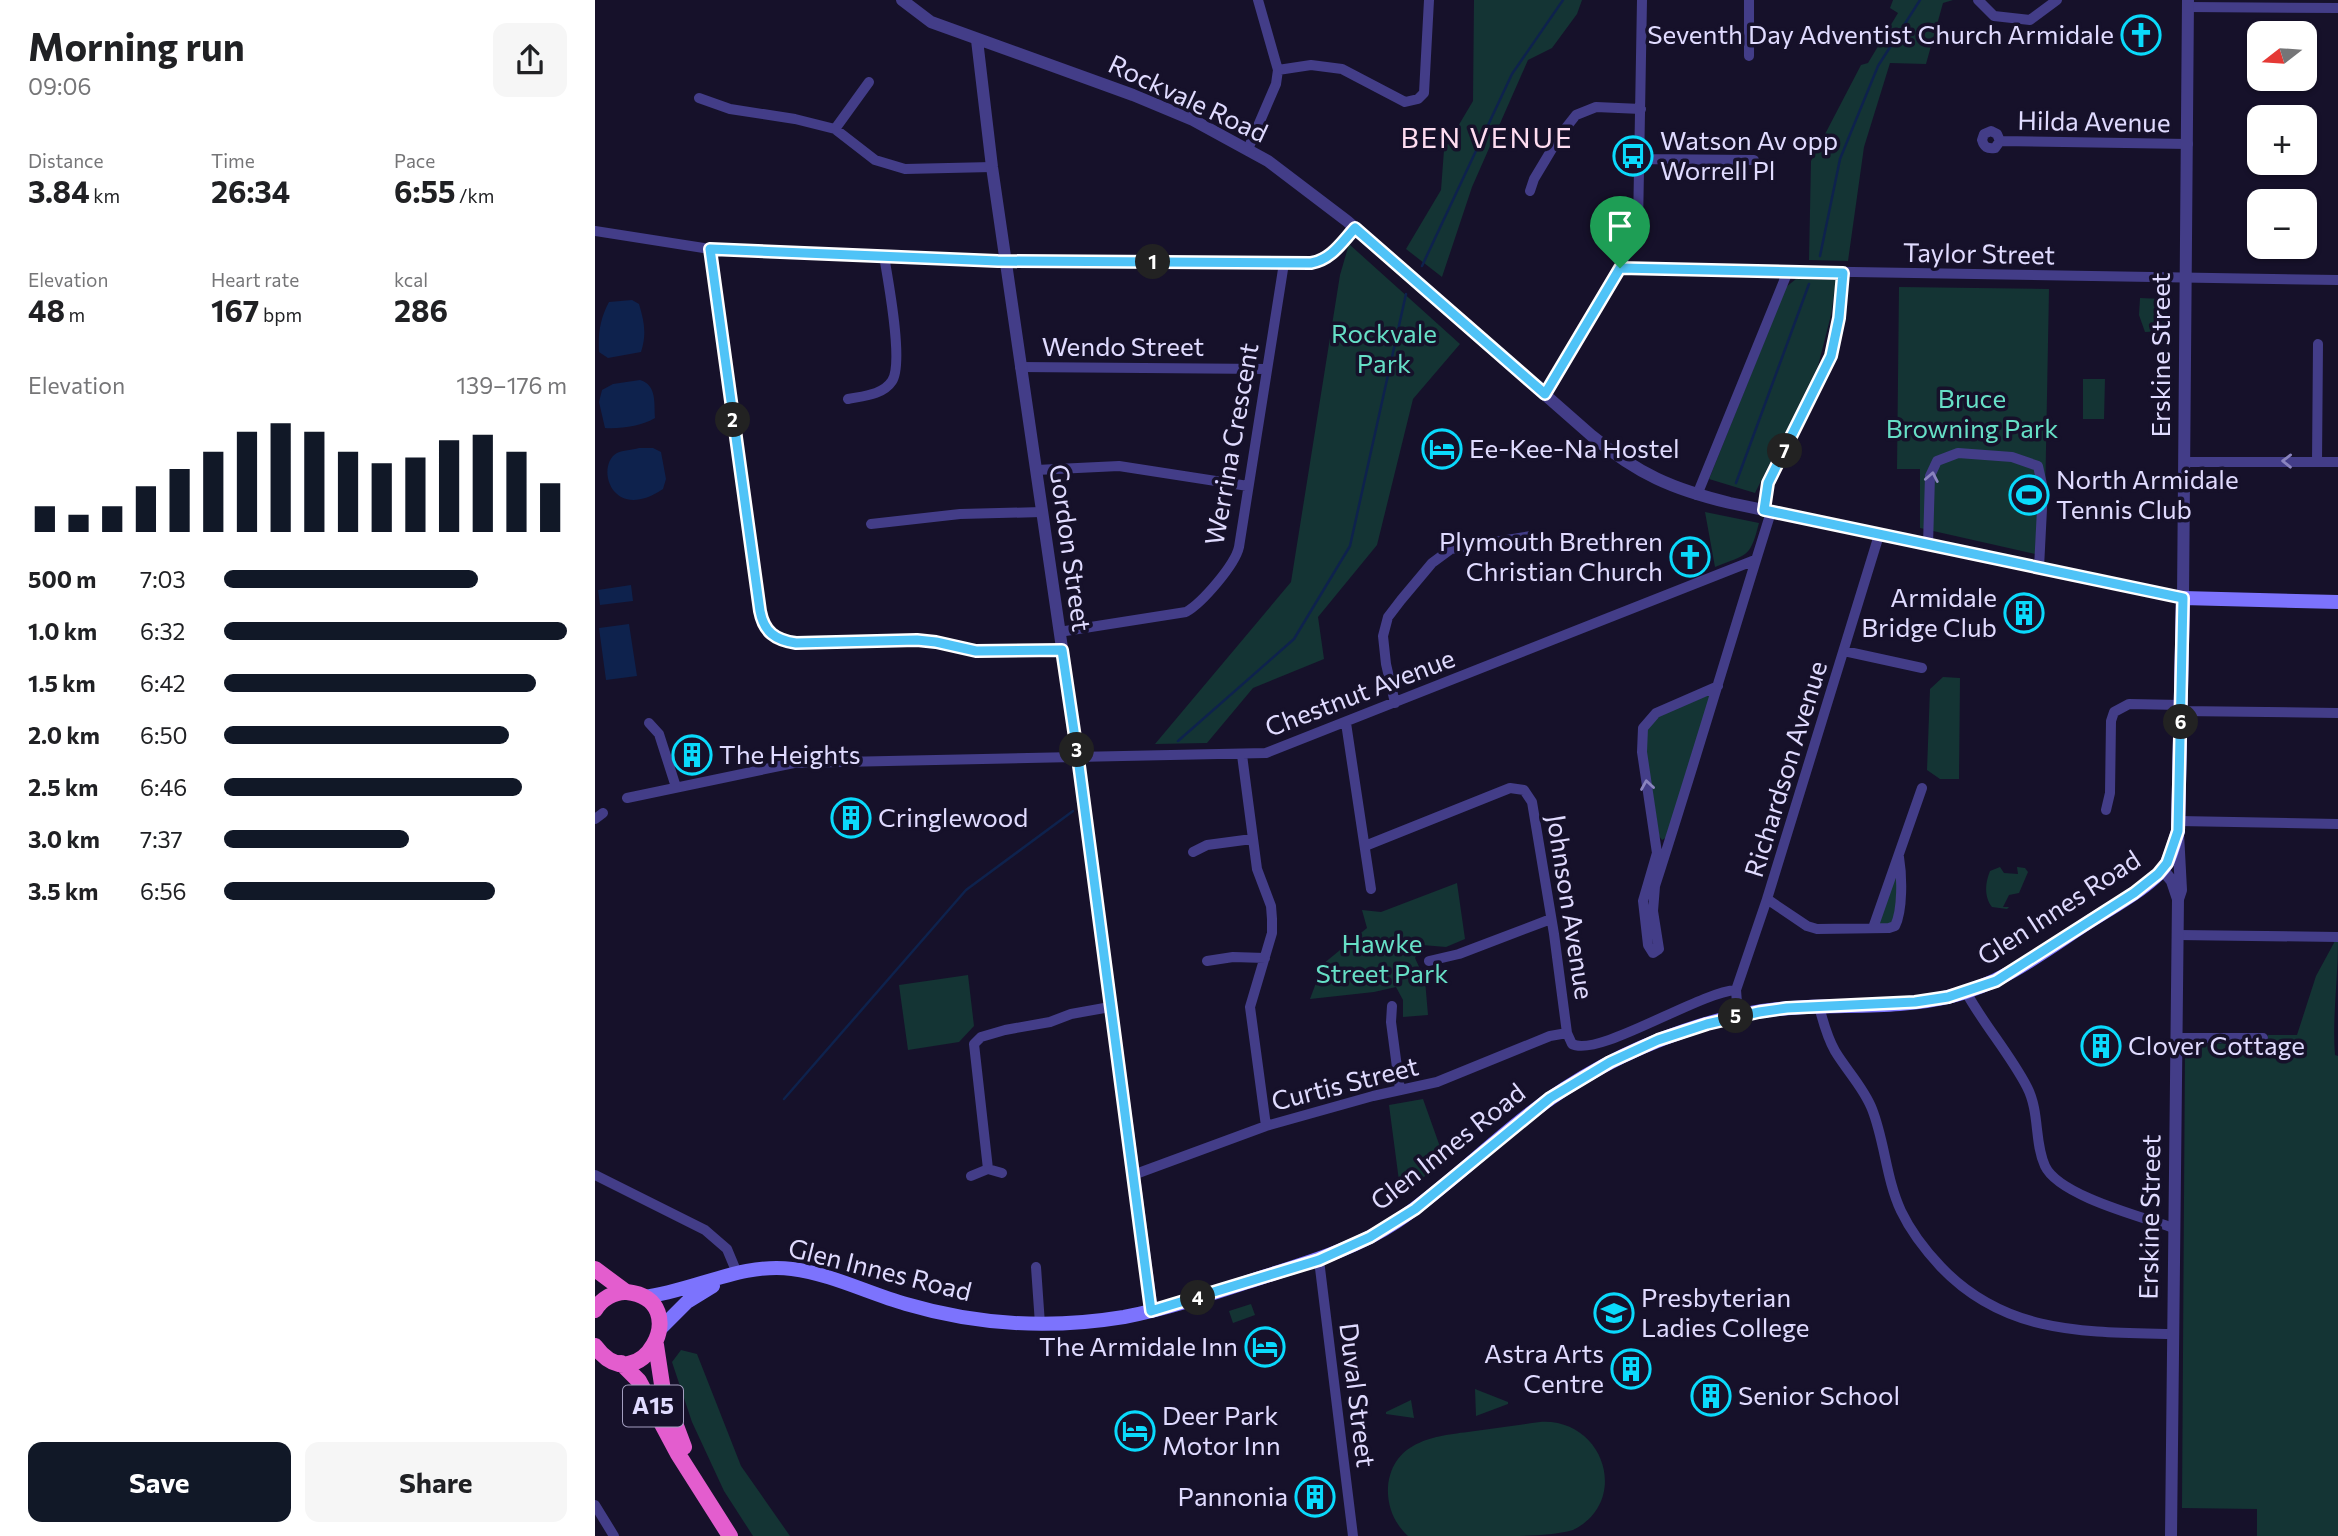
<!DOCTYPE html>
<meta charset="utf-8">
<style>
:root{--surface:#fff;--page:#f6f6f6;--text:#202124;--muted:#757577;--accent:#111827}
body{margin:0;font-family:Commissioner,sans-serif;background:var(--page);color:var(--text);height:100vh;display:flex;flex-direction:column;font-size:26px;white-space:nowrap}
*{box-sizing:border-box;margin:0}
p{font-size:23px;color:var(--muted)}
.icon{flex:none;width:38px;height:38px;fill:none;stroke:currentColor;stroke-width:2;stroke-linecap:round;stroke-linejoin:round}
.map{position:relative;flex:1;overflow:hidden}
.sheet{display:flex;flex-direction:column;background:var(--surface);width:595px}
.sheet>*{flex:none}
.needle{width:46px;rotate:253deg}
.controls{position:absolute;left:1652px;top:21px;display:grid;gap:14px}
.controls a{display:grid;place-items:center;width:70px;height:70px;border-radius:14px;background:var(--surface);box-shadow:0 2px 5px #0004;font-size:35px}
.pin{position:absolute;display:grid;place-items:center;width:60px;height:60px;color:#fff;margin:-72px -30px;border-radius:50% 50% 50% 0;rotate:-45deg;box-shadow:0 0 7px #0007}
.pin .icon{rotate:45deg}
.km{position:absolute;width:35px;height:35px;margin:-18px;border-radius:50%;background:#222;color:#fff;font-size:19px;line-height:35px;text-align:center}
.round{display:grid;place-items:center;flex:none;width:74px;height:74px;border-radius:14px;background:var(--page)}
.summary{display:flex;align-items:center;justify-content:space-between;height:119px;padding:0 28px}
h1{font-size:38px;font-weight:700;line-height:52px}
.figures{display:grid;grid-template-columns:repeat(3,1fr);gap:10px;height:119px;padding:7px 28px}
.figures div{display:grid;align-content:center}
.figures b{font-size:30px;font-weight:700}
.figures small{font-size:19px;font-weight:400}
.figures p{font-size:19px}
.chart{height:196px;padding:14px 28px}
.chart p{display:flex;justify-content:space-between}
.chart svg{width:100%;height:126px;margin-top:7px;stroke:var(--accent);stroke-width:6}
.cta{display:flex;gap:14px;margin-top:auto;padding:14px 28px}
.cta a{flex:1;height:80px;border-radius:14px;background:var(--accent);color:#fff;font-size:28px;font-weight:700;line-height:80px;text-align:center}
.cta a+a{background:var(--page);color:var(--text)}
ul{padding:0 28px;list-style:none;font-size:23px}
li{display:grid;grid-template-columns:112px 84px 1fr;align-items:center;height:52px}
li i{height:18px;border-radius:9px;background:var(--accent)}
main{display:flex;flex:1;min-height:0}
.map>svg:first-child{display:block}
.green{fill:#143434}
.water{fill:#0e224d}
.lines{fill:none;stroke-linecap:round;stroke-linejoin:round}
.stream{stroke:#0e224d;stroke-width:2.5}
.minor{stroke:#433d88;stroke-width:10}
.tertiary{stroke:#433d88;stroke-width:12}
.secondary{stroke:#7c73fd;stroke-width:14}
.trunk{stroke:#e35dce;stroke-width:16}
.oneway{stroke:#8a84be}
.route-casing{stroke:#fff;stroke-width:14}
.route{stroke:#4fc3f7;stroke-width:9}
.labels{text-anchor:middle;stroke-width:7;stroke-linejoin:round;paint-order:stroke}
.shield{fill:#16112a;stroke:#a39ebf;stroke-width:2}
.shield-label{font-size:24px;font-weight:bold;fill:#e0dbff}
.poi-label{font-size:26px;fill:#e0dbff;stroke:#16112a;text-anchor:start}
.street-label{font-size:26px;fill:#e0dbff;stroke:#16112a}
.park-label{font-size:26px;fill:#66dfc6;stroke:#16112a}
.neighbourhood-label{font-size:28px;letter-spacing:2px;fill:#ffddf1;stroke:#16112a}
</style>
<main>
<section class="sheet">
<div class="summary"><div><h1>Morning run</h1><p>09:06</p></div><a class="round"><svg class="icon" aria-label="share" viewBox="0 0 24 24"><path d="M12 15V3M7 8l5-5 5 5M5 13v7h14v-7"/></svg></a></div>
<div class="figures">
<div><p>Distance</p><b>3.84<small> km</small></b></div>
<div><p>Time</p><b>26:34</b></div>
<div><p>Pace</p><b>6:55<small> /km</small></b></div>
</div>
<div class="figures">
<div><p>Elevation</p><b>48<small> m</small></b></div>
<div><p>Heart rate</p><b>167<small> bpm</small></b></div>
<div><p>kcal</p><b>286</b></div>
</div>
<div class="chart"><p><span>Elevation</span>139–176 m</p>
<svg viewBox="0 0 160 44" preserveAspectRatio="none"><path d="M5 44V35M15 44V38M25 44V35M35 44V28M45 44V22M55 44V16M65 44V9M75 44V6M85 44V9M95 44V16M105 44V20M115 44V18M125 44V12M135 44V10M145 44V16M155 44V27"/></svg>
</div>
<ul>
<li><b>500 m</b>7:03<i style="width:74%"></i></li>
<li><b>1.0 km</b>6:32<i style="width:100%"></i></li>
<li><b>1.5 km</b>6:42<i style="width:91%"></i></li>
<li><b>2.0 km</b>6:50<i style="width:83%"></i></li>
<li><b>2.5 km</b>6:46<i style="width:87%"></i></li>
<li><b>3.0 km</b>7:37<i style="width:54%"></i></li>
<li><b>3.5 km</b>6:56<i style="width:79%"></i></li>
</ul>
<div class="cta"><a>Save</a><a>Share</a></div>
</section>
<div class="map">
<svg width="1743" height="1536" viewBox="0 0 1743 1536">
<rect width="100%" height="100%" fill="#16112a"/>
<!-- green -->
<path class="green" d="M879 0H987L982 14 957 48 933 60 877 187 847 277 811 249 846 190 849 150 878 101Z
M1298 0H1358L1348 3 1331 64 1295 63 1269 147 1253 261 1214 260 1216 161 1266 65 1273 63 1303 13 1295 8Z
M754 244 865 344 818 399 782 545 723 617 729 659 658 688 612 743 560 744 696 582 745 275Z
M1201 279 1241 280 1236 315 1223 366 1160 493 1114 479 1191 287Z
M1304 287 1454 289 1449 556 1325 528V469H1302Z
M1545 298 1566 299 1572 308V331L1550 332 1544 315Z
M1488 379H1510L1509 419H1488Z
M1110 512 1164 523C1155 558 1153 554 1120 567Z
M1348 677 1365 678 1364 779H1345L1332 770 1335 689Z
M1113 695 1115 697 1072 837 1067 840 1064 836 1049 737 1057 719Z
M1304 857 1300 926 1278 928Z
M1405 867 1409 873 1423 874 1422 867 1430 868 1433 872 1424 893 1414 895 1408 907H1414L1412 909 1397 907C1389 897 1390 883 1395 871Z
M862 883 870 939 851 947 827 945 820 958 830 980 833 1015 808 1017V1000L801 987 779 992 715 999 728 964 772 928 767 910 786 912Z
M1740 941 1743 942C1743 980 1737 1018 1740 1055L1743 1056V1536H1662V1509L1587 1508 1590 1043 1672 1044 1673 1035H1702L1721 976Z
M373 975 379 1026 364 1042 313 1050 304 985Z
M828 1099 844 1144 864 1148 806 1196 794 1105Z
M656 1304 660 1315 638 1323 634 1311Z
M86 1350 102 1354 146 1466 195 1536H158L129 1491 97 1422 77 1362Z
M880 1389 913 1402V1404L881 1416Z
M816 1400 819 1418 791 1414V1412Z
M945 1422C1009 1418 1036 1501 978 1530 956 1536 928 1536 904 1536 874 1536 843 1536 813 1536 799 1523 792 1506 793 1487 798 1439 842 1436 880 1431 902 1428 923 1425 945 1422Z"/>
<!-- water -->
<path class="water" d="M37 300 44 304C49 321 52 334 46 352L13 358 4 352C3 333 5 319 14 302Z
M45 380C62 385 59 403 60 418 47 426 26 429 10 428L4 402 7 390 18 384Z
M44 448H58L66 452 71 479 68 489C16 524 0 465 22 453 28 450 37 450 44 448Z
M36 585 38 601 5 605 3 590Z
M34 624 42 676 11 680 4 628Z"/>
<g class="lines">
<!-- stream -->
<path class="stream" d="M1225 256 1245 159 1283 66 1325 0
M827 266 917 74 968 0
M1141 483 1214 284
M583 741 699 639 755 546 811 294
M189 1099 371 890 478 811"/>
<!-- minor -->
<path class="minor" d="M1154 0V56
M1383 0 1399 16 1435 20 1462 0
M1593 7 1743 8
M683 70 716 65 747 69 810 102 823 99 829 93 834 0
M104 98 135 109 200 119 240 129 280 160 310 169 397 167
M240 129 274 82
M1405 141 1402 134 1396 131 1389 134 1387 140C1389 147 1392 149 1400 148L1405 141 1593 144
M653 149 681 84 683 70 663 0
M1045 159 1159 160
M935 191 939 179 966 134 981 115 1001 107 1046 109
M0 231 115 249 411 261 689 263C732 263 732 260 760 228
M115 249 165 611C169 632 180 640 201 643L322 640 341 642 381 651 467 650
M1025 268 1743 280
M425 367 672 369
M950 394 959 382 1040 239 1043 226 1047 0
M253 399C268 396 288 395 297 381 309 363 293 280 289 256
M1590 462H1743
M1722 462 1723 344
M441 470 524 466 653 486
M1102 495 1193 271
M1169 511 1173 483 1236 356 1244 318 1248 273
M276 524 365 514 447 512
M1333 545 1335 476 1342 461 1363 453 1417 457 1443 466 1448 489 1444 568
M464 632 591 612C607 603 640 565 644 547L689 263
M1249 651 1327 668
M1123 686 1061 713 1048 728 1047 752 1062 853 1048 901 1053 945 1058 953 1064 949 1058 911 1060 886C1100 762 1137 636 1176 512
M800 703 791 664 788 636 793 617 806 600 837 563 856 549 936 536
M1586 711 1743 713
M54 723 64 734 81 787
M751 723 776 889
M647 755 662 869 676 906 677 919V933L655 1007 671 1126
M32 798 199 763 671 753 1160 560
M1511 810 1515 793 1516 721 1519 712 1534 704 1586 705
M0 819 8 813
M1584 821 1743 824
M770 846 915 788 929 790 937 802 959 934 972 1033 977 1044C1003 1058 1104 992 1141 990
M598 852 612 845 657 839
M1172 899 1212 926 1222 929 1294 928 1300 926C1308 910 1307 875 1304 857
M1278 928 1327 788
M1583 935 1743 937
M612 961 638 957 670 958
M834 961 864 954 956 919
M1371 992C1389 1025 1415 1054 1432 1087 1445 1112 1439 1142 1450 1166 1464 1196 1548 1217 1579 1228
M797 1006 796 1022 805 1090
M1224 1006C1228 1022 1232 1037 1240 1051 1252 1071 1269 1088 1277 1109 1290 1142 1291 1179 1306 1211 1316 1232 1330 1250 1346 1267 1411 1335 1491 1332 1578 1334
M1143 1016 1141 990 1172 899 1284 535
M1581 1038H1668
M407 1173 393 1169 379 1044 386 1037 410 1030 455 1022 476 1014 515 1007
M0 1175 110 1230 132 1249 142 1273
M538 1175 671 1126 778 1096 842 1082 955 1036 972 1033
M376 1176 393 1169
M724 1260 758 1536
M441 1267 445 1324
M0 1505 19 1536"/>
<!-- tertiary -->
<path class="tertiary" d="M307 0 336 22 538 95 598 120 673 161 752 221 997 436C1043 474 1077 489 1135 503L1588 598 1593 0
M382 40 397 167 483 758 557 1311
M1567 869 1577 881 1583 899
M1576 1536 1583 899 1586 890 1583 833"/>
<!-- secondary -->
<path class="secondary" d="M49 1297C98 1291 148 1262 197 1269 236 1274 273 1293 311 1304 382 1325 456 1329 529 1317 576 1308 622 1292 668 1277 714 1262 760 1249 801 1222 848 1190 888 1150 933 1115 979 1079 1033 1050 1089 1031 1123 1019 1160 1010 1196 1008 1248 1004 1307 1009 1357 996 1407 984 1448 952 1491 924 1512 910 1560 885 1572 863 1577 853 1580 841 1583 831L1588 598 1743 602
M65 1329 92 1302 118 1286"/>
<!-- trunk -->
<path class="trunk" d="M0 1269 31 1292
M0 1310C6 1299 20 1291 32 1292 102 1300 44 1406 0 1346
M61 1345 68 1391 89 1447
M26 1363 44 1381 83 1454 135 1536"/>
</g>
<!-- one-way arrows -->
<defs><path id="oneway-chevron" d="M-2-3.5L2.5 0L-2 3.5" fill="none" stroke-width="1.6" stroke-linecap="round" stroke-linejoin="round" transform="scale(1.75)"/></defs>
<g class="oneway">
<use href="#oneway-chevron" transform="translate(1692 461) rotate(-179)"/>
<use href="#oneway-chevron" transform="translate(1337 477) rotate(-79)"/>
<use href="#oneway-chevron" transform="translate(1052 785) rotate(-99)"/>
</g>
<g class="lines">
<!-- route casing -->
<g class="route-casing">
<path id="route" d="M760 228 950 394 1025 268 1248 273 1244 318 1236 356 1173 483 1169 510 1588 598 1583 831 1572 863 1563 874 1539 893 1401 981 1353 997 1320 1002 1192 1008 1164 1012 1112 1024 1063 1040 1015 1062 955 1098 820 1209 775 1237 724 1260 556 1311 483 758 467 650 381 651 341 642 322 640 201 643C180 640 169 632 165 611L115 249 403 261 716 263C736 260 747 242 760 228Z"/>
</g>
<!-- route -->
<use href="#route" class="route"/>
</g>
<!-- icons -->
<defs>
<g id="church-ring" transform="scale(2.0125)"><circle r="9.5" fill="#16112a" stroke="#0adafc" stroke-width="1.5"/><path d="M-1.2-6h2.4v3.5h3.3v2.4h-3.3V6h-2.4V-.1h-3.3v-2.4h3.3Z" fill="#0adafc"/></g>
<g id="bus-ring" transform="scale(2.0125)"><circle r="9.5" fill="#16112a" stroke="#0adafc" stroke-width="1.5"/><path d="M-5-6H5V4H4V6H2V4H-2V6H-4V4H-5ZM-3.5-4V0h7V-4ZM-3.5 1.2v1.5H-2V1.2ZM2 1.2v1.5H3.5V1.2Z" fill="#0adafc"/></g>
<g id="hotel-ring" transform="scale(2.0125)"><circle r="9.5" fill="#16112a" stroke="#0adafc" stroke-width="1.5"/><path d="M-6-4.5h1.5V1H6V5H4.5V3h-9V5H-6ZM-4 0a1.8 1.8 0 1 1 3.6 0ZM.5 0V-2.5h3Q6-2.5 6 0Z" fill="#0adafc"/></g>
<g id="stadium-ring" transform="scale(2.0125)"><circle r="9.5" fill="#16112a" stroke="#0adafc" stroke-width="1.5"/><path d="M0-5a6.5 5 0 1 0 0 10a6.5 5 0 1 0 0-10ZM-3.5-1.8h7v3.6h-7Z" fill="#0adafc"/></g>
<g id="building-ring" transform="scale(2.0125)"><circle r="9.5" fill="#16112a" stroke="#0adafc" stroke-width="1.5"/><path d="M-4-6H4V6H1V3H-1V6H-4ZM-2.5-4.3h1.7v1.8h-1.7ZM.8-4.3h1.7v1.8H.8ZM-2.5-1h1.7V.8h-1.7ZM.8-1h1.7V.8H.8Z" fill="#0adafc"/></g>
<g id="school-ring" transform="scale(2.0125)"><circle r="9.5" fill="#16112a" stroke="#0adafc" stroke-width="1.5"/><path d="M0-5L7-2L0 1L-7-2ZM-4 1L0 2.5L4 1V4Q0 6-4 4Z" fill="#0adafc"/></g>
</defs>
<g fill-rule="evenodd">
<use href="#church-ring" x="1546" y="35"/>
<use href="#bus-ring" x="1038" y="156"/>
<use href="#hotel-ring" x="847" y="449"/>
<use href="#stadium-ring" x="1434" y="495"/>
<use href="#church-ring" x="1095" y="557"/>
<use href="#building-ring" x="1429" y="613"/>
<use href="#building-ring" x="97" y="755"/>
<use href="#building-ring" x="256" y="818"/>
<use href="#building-ring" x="1506" y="1046"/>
<use href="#school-ring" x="1019" y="1313"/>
<use href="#hotel-ring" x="670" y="1347"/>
<use href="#building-ring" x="1036" y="1369"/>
<use href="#building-ring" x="1116" y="1396"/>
<use href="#hotel-ring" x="540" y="1431"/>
<use href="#building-ring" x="720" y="1497"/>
</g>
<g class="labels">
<!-- shield labels -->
<rect class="shield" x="28" y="1385.5" width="60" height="41" rx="5"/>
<g class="shield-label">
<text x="58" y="1414">A15</text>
</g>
<!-- poi labels -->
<g class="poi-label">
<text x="1519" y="44" text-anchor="end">Seventh Day Adventist Church Armidale</text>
<text x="1065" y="150">Watson Av opp<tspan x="1065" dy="30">Worrell Pl</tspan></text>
<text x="874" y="458">Ee-Kee-Na Hostel</text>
<text x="1461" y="489">North Armidale<tspan x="1461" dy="30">Tennis Club</tspan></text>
<text x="1068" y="551" text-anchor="end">Plymouth Brethren<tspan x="1068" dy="30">Christian Church</tspan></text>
<text x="1402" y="607" text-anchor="end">Armidale<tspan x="1402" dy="30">Bridge Club</tspan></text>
<text x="124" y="764">The Heights</text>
<text x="283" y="827">Cringlewood</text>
<text x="1533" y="1055">Clover Cottage</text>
<text x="1046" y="1307">Presbyterian<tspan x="1046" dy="30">Ladies College</tspan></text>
<text x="643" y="1356" text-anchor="end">The Armidale Inn</text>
<text x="1009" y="1363" text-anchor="end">Astra Arts<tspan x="1009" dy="30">Centre</tspan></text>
<text x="1143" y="1405">Senior School</text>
<text x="567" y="1425">Deer Park<tspan x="567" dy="30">Motor Inn</tspan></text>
<text x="693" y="1506" text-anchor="end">Pannonia</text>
</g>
<!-- street labels -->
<g class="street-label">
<text transform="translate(593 99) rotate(25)" y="9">Rockvale Road</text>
<text transform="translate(1499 122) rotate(1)" y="9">Hilda Avenue</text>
<text transform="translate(1384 254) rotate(1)" y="9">Taylor Street</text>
<text x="528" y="356">Wendo Street</text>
<text transform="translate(1566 355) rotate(-90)" y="9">Erskine Street</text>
<text transform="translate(637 444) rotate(-80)" y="9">Werrina Crescent</text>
<text transform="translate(475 548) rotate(82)" y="9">Gordon Street</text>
<text transform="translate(765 693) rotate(-21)" y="9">Chestnut Avenue</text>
<text transform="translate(1191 769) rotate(-73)" y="9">Richardson Avenue</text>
<text transform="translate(975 907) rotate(81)" y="9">Johnson Avenue</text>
<text transform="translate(1464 908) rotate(-33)" y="9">Glen Innes Road</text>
<text transform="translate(750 1084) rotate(-14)" y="9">Curtis Street</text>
<text transform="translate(853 1147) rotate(-38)" y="9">Glen Innes Road</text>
<text transform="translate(1555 1217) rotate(-89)" y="9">Erskine Street</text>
<text transform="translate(285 1270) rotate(14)" y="9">Glen Innes Road</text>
<text transform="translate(762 1395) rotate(83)" y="9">Duval Street</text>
</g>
<!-- park labels -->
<g class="park-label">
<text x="789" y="343">Rockvale<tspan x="789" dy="30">Park</tspan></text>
<text x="1377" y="408">Bruce<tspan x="1377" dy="30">Browning Park</tspan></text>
<text x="787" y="953">Hawke<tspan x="787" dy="30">Street Park</tspan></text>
</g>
<!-- neighbourhood labels -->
<g class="neighbourhood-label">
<text x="892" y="148">BEN VENUE</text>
</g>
</g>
</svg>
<div class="controls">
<a><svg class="needle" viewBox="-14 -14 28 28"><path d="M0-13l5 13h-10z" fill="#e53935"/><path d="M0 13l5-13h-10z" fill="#757577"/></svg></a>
<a>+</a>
<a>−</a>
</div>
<div class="pin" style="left:1025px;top:268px;background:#1e9e55"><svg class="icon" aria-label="arrive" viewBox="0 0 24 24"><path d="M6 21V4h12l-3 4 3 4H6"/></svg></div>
<b class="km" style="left:558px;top:262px">1</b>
<b class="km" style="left:138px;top:420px">2</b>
<b class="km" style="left:482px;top:750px">3</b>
<b class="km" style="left:603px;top:1298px">4</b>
<b class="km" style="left:1141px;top:1016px">5</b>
<b class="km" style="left:1586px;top:722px">6</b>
<b class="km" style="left:1190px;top:451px">7</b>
</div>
</main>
